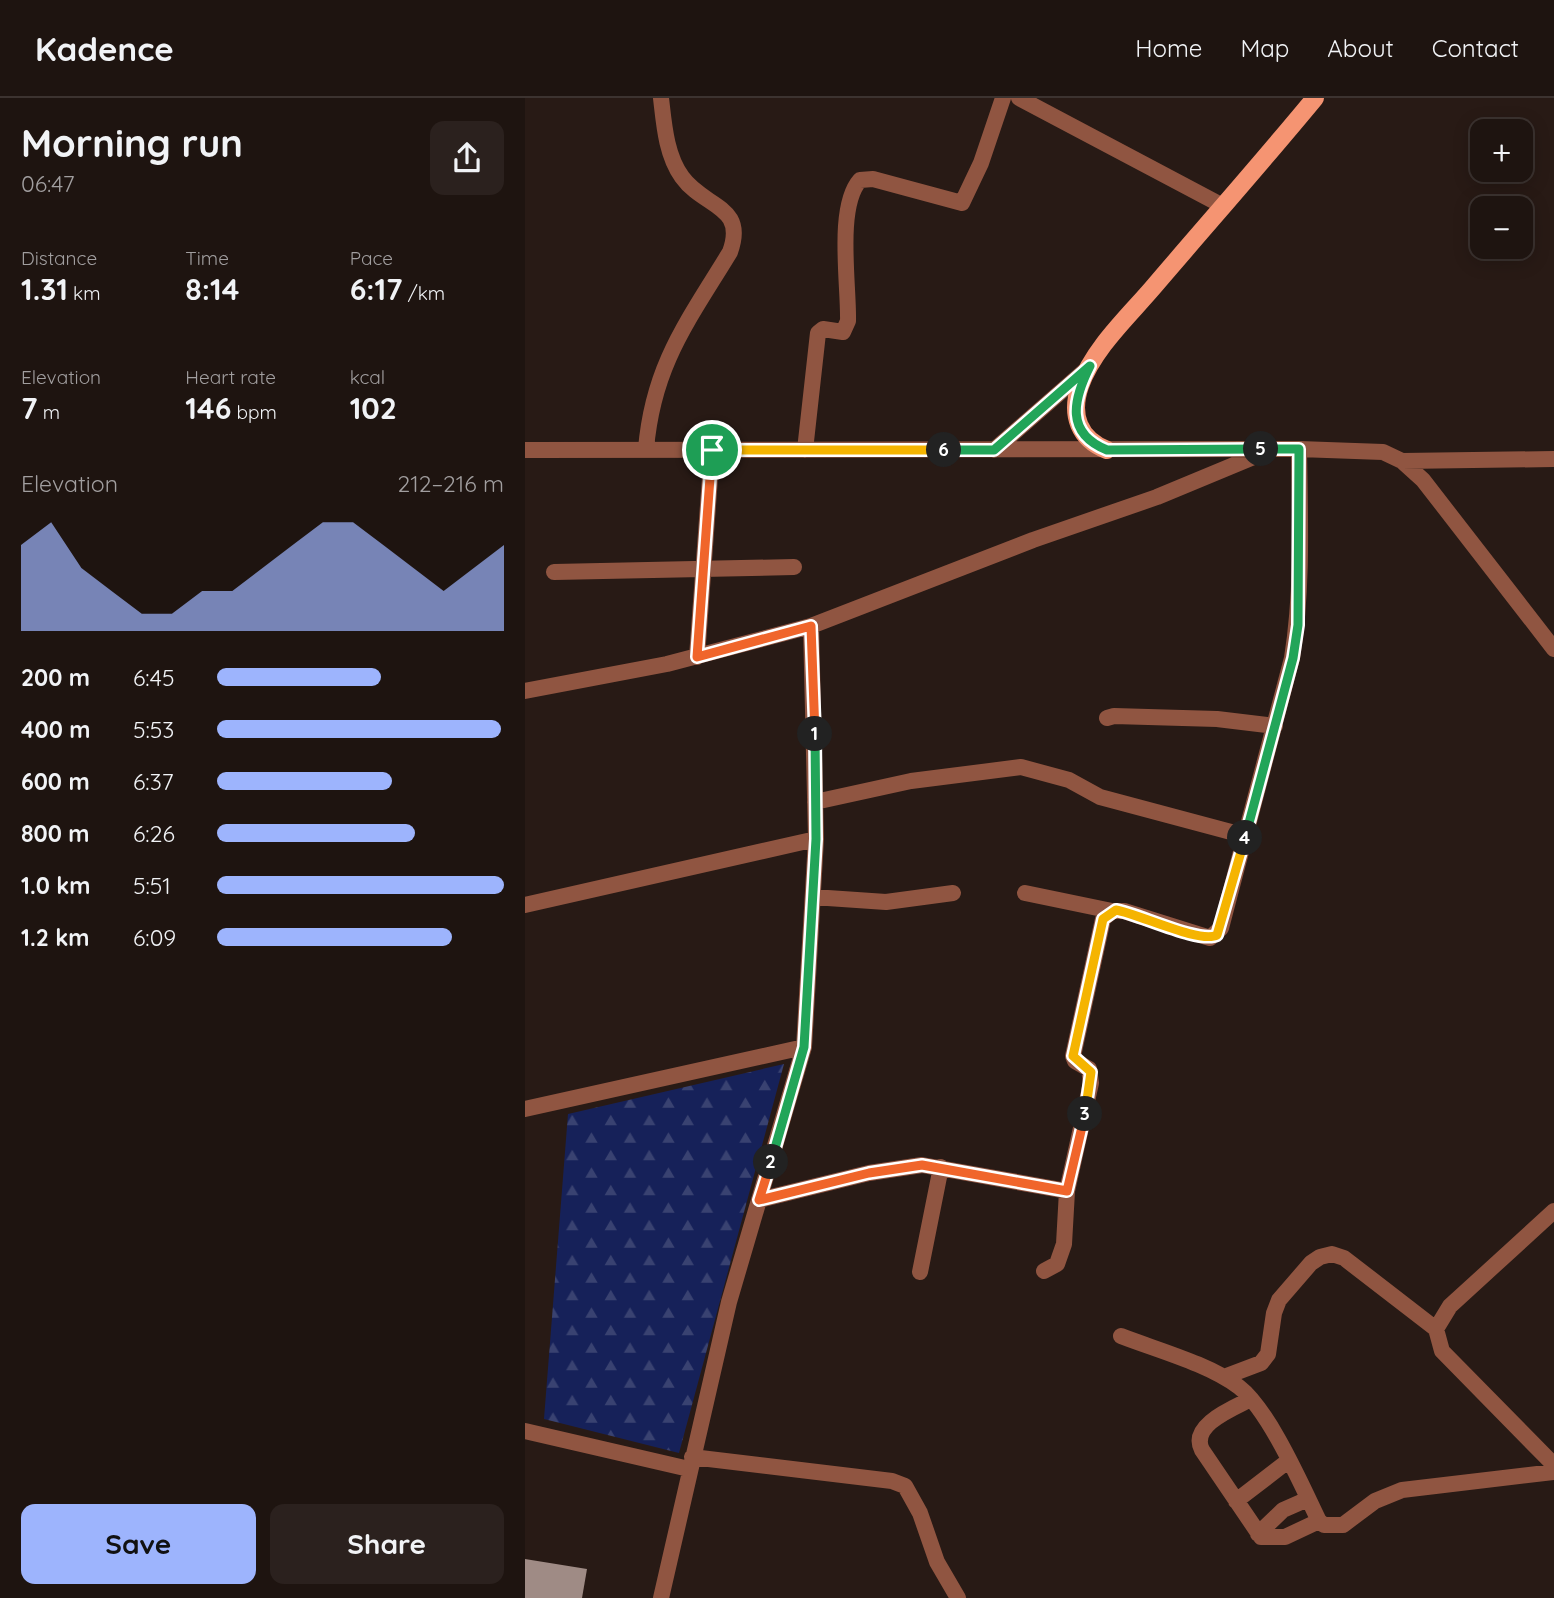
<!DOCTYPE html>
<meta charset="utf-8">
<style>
:root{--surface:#1e1410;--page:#2b211e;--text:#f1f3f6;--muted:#a19e9f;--line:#3c3330;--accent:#9db4fd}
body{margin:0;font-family:Quicksand,sans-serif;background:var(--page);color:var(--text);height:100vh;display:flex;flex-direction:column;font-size:26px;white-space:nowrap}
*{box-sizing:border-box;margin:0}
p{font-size:23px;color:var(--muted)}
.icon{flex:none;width:38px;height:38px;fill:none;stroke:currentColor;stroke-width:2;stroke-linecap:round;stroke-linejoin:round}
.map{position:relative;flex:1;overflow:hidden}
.side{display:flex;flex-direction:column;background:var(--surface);width:525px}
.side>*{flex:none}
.buttons{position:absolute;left:945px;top:21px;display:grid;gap:14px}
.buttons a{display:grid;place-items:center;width:63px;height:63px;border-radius:14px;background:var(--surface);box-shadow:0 4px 18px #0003,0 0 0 2px var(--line);font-size:35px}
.pin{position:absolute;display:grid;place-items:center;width:60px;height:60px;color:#fff;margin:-30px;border:4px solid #fff;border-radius:50%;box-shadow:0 2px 7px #0007}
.km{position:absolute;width:35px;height:35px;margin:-18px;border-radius:50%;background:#222;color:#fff;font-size:19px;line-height:35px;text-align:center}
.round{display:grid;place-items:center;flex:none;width:74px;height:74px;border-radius:14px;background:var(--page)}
.overview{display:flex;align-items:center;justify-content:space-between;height:119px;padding:0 21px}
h1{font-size:38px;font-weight:800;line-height:52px}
.stats{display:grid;grid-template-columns:repeat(3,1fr);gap:10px;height:119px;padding:7px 21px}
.stats div{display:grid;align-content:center}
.stats b{font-size:30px;font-weight:800}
.stats small{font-size:19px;font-weight:400}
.stats p{font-size:19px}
.chart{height:196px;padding:14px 21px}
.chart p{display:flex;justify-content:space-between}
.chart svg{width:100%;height:126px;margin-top:7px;fill:var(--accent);opacity:.7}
.action{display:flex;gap:14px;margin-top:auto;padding:14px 21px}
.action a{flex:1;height:80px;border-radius:14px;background:var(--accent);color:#111;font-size:28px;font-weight:800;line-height:80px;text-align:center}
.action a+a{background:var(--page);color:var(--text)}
ul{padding:0 21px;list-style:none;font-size:23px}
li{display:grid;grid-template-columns:112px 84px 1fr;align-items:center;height:52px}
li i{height:18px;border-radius:9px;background:var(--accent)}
header{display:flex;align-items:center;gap:42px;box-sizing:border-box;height:98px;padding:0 35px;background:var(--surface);border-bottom:2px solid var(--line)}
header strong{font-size:33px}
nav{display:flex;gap:38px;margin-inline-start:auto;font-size:24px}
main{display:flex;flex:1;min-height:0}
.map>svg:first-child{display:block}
.forest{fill:url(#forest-firs)}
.building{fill:#9f8b85}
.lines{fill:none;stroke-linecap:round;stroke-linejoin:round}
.minor{stroke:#905541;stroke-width:16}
.major{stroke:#f59472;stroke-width:18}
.split-1-casing{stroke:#fff;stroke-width:14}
.split-2-casing{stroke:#fff;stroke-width:14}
.split-3-casing{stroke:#fff;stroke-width:14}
.split-4-casing{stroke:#fff;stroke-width:14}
.split-5-casing{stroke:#fff;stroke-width:14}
.split-6-casing{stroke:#fff;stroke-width:14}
.split-7-casing{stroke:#fff;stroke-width:14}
.split-1{stroke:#f0652b;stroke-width:9}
.split-2{stroke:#22a559;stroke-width:9}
.split-3{stroke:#f0652b;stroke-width:9}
.split-4{stroke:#f5b400;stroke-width:9}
.split-5{stroke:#22a559;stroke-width:9}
.split-6{stroke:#22a559;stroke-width:9}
.split-7{stroke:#f5b400;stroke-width:9}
</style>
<header>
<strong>Kadence</strong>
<nav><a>Home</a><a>Map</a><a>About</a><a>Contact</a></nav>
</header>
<main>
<section class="side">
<div class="overview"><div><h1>Morning run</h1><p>06:47</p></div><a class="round"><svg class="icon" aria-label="share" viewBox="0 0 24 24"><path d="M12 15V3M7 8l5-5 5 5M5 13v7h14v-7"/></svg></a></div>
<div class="stats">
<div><p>Distance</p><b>1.31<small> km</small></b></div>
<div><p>Time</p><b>8:14</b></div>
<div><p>Pace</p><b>6:17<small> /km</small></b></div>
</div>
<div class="stats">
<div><p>Elevation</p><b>7<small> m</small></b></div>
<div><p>Heart rate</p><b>146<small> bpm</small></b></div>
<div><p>kcal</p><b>102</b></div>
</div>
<div class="chart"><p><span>Elevation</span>212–216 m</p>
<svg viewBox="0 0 160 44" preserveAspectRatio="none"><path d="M0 44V14L10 6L20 22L30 30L40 38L50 38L60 30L70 30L80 22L90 14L100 6L110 6L120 14L130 22L140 30L150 22L160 14V44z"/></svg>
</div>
<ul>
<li><b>200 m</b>6:45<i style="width:57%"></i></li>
<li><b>400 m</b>5:53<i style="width:99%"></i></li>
<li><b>600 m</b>6:37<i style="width:61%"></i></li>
<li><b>800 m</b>6:26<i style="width:69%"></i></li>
<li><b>1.0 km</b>5:51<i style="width:100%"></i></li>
<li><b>1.2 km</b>6:09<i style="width:82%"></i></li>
</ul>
<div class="action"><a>Save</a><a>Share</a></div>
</section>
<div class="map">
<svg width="1029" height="1500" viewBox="0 0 1029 1500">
<defs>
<pattern id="forest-firs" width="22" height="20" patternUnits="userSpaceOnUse" patternTransform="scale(1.75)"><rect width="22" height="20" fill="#162159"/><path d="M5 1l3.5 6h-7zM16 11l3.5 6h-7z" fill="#394271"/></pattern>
</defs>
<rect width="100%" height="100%" fill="#281a15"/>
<!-- forest -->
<path class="forest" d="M259 966 154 1355 19 1321 43 1016Z"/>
<!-- building -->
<path class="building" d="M0 1461 62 1471 57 1500H0Z"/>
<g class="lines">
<!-- minor -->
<path class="minor" d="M494 0 698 108
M121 351C128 267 163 223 205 154 222 107 179 110 157 79 141 57 139 26 136 0
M0 352 774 351 858 354 877 363 898 382 1029 551
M280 352 293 235 298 231 318 234 323 223C324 187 311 109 335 82L348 81 437 105 456 65 478 0
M469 352 563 270
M877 363 1029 361
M29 474 269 469
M172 559 187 352
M0 593 142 566 286 528 508 442 632 399 738 355
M582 620 589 618 692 621 750 628
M290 704 386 683 496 669 544 682 575 699 721 738
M500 795 587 813
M288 799 361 804 428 795
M0 807 291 741
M0 1011 279 949
M234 1102 344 1075 397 1067 542 1093
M1029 1113 925 1208 911 1231 917 1253 1029 1367
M519 1173 532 1166 539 1146 542 1093 566 985 564 971 550 963 548 958 578 821 587 813H599L685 840 696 830 767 560C778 491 775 421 774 351
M395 1174 416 1069
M596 1238C632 1252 684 1266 714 1289 744 1312 777 1388 794 1423L799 1427H818L850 1403 877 1392 1029 1374
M699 1279 736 1265 743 1256 749 1215 754 1202 786 1165 795 1159 807 1156 819 1160 911 1231
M726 1301C709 1310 664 1327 677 1352L736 1439H760L794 1423
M0 1333 164 1371
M167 1359 367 1383 380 1388 395 1415 412 1464 433 1500
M711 1403 763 1363
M733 1436 758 1412 783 1401
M136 1500 204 1204 279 949 291 741 286 528"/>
<!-- major -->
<path class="major" d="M582 352C554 341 545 317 555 288 569 249 605 217 631 186 684 124 738 63 790 0"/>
</g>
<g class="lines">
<!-- split-1 casing -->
<g class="split-1-casing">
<path id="split-1" d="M187 352 172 559 286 528 290 636"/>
</g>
<!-- split-2 casing -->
<g class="split-2-casing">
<path id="split-2" d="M246 1064 279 949 291 741 290 636"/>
</g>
<!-- split-3 casing -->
<g class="split-3-casing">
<path id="split-3" d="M246 1064 234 1102 344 1075 397 1067 542 1093 560 1016"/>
</g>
<!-- split-4 casing -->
<g class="split-4-casing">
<path id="split-4" d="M560 1016 566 974 548 958 578 821 591 812C614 816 675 846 692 837L720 740"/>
</g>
<!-- split-5 casing -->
<g class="split-5-casing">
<path id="split-5" d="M720 740 768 560 773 527 774 351H736"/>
</g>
<!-- split-6 casing -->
<g class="split-6-casing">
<path id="split-6" d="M419 352H469L565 268C548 302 540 335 582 352L736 351"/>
</g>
<!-- split-7 casing -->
<g class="split-7-casing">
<path id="split-7" d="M187 352H419"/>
</g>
<!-- split-1 -->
<use href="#split-1" class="split-1"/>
<!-- split-2 -->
<use href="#split-2" class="split-2"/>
<!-- split-3 -->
<use href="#split-3" class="split-3"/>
<!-- split-4 -->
<use href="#split-4" class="split-4"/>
<!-- split-5 -->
<use href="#split-5" class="split-5"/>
<!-- split-6 -->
<use href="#split-6" class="split-6"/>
<!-- split-7 -->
<use href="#split-7" class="split-7"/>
</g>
</svg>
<div class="buttons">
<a>+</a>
<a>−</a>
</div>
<div class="pin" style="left:187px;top:352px;background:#1e9e55"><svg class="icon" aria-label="arrive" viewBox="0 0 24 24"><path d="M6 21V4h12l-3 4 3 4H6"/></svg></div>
<b class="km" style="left:290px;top:636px">1</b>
<b class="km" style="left:246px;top:1064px">2</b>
<b class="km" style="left:560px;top:1016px">3</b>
<b class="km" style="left:720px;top:740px">4</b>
<b class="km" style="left:736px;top:351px">5</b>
<b class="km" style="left:419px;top:352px">6</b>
</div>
</main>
